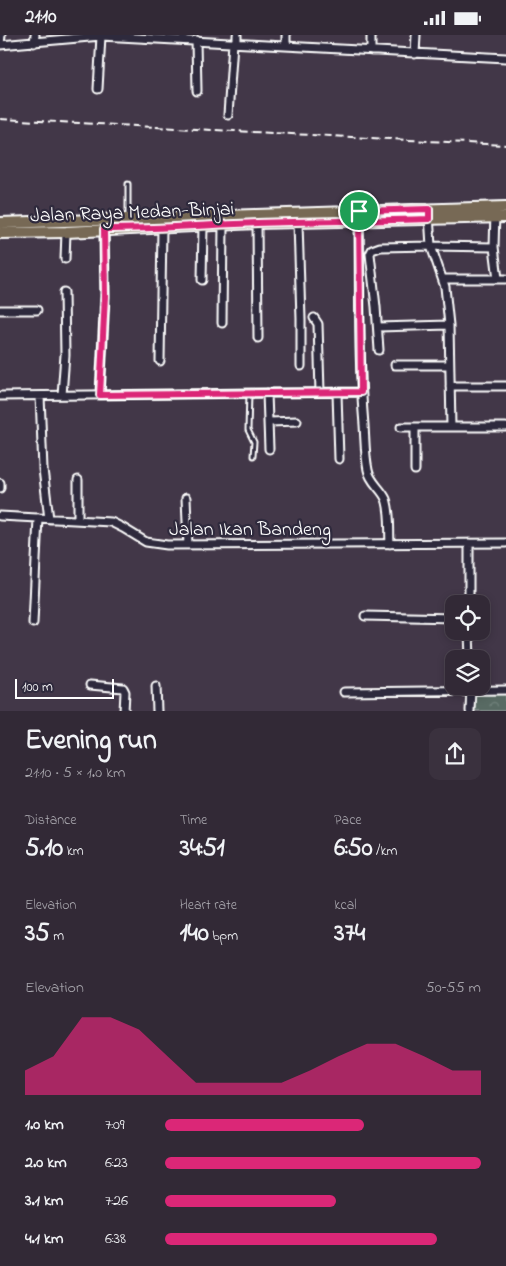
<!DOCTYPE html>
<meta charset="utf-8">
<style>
:root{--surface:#322936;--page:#3a313e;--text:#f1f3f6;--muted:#a8a6ad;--line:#4d4551;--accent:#db2777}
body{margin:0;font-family:"Indie Flower",sans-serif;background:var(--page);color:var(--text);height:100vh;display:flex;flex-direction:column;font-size:19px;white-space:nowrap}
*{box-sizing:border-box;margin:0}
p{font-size:16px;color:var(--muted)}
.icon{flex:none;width:28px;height:28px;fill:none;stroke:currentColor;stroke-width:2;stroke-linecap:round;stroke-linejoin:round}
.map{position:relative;height:676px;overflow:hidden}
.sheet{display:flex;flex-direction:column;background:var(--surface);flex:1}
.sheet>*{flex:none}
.tools{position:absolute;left:445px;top:560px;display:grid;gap:10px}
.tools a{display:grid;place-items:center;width:45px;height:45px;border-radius:10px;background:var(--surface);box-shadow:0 2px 8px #0003,0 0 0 1px var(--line);font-size:25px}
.scale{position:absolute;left:15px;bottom:12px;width:99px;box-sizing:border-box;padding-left:5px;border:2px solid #fff;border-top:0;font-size:14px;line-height:18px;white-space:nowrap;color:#fff;-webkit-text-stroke:4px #2f2a3d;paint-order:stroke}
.pin{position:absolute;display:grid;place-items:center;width:42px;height:42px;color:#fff;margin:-21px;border:2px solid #fff;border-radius:50%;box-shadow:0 1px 5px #0007}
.round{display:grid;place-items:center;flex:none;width:52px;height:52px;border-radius:10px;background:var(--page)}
.summary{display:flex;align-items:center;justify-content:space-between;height:85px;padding:0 25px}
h1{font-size:28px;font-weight:700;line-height:38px}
.metrics{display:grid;grid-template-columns:repeat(3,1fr);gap:8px;height:85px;padding:5px 25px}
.metrics div{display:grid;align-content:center}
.metrics b{font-size:25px;font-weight:700}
.metrics small{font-size:14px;font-weight:400}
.metrics p{font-size:14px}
.chart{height:140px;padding:10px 25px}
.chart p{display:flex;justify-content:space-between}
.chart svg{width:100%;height:90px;margin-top:5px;fill:var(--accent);opacity:.7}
ul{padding:0 25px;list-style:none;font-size:16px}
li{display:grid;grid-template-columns:80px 60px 1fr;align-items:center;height:38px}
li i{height:12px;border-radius:6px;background:var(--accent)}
.status{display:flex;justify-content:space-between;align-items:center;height:35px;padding:0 25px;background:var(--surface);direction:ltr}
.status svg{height:14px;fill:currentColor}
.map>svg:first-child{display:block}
.park{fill:url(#park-crowns);stroke:#acb5b2}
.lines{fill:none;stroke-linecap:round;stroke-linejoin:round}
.lane-casing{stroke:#fff;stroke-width:7}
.street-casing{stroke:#fff;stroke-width:11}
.primary-casing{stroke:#fff;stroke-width:14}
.lane{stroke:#2f2a3d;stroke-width:3}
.street{stroke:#2f2a3d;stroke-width:7}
.primary{stroke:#776954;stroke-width:10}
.rail{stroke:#fff;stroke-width:2;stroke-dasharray:8 4;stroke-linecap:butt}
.route-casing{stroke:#fff;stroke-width:10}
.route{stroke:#db2777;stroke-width:6}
.labels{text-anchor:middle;stroke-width:4.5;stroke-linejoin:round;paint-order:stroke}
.street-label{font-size:20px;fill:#fff;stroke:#2f2a3d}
</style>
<div class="status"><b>21:10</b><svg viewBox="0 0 49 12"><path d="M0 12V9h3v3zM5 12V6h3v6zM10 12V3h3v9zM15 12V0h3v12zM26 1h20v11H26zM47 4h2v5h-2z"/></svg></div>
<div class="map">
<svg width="506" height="676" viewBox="0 0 506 676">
<defs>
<pattern id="park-crowns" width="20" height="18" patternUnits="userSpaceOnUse" patternTransform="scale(1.25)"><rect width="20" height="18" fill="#586b64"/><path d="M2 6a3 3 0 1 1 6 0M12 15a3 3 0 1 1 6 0" fill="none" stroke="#71817b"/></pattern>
</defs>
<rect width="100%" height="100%" fill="#423748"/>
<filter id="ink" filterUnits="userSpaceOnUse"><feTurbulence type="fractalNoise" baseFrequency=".02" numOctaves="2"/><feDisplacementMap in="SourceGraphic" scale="10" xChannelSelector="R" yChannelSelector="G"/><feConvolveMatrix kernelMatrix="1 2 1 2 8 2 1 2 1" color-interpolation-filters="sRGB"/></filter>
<g filter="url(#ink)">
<!-- park -->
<path class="park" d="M506 658V676H473L472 659Z"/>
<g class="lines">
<!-- lane casing -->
<g class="lane-casing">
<path id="lane" d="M128 149V183
M249 359 248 395 254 407 253 421"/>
</g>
<!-- street casing -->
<g class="street-casing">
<path id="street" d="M286 0V11
M371 0V16
M196 5 197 56
M34 8 35 0
M237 8V0
M0 9 1 0
M0 10 101 1 506 23
M415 19 416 0
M98 54 101 1
M228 80 233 8
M495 178 494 212 498 244
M429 180 431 211 445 252 449 290 451 392
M359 181C360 251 358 321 364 390 365 405 365 421 368 435 370 447 381 453 386 464 391 478 389 494 390 509
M257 188 258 303
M298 188 301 284V331
M65 224 66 197
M444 244H506
M202 245 203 191
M0 275H37
M314 283 318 289 320 357
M222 288 223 190
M378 292 449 290
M379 315 376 272 370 219 372 215 380 212 431 211 494 212
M160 326 162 193
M395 330H449
M450 351H506
M267 358 269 414
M337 358 339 424
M62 360 65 320 64 257
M100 360 105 261 104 194
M0 361 361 357
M40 361 43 434 49 484
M270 387 297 386
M401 392H506
M415 392V435
M0 448V453
M186 463 188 510
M0 481 111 487 123 493 146 507 167 510 506 508
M78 485V445
M469 569V508
M365 581 454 583
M33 588 38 483
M469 596 470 624
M90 650 123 653 125 657 124 676
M156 651 157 676
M344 657 506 655
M470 676 471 652"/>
</g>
<!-- primary casing -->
<g class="primary-casing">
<path id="primary" d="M0 188 506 172
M0 198 66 197 257 188 506 182"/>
</g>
<!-- lane -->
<use href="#lane" class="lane"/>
<!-- street -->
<use href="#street" class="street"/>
<!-- primary -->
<use href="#primary" class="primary"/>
<!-- rail -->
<path class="rail" d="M0 84 506 110"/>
</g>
</g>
<g class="lines" filter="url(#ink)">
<!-- route casing -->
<g class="route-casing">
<path id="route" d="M359 176V186L361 357 100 360 105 261 104 194C155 194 206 190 257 188 314 186 372 186 429 184V174L359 176"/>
</g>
<!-- route -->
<use href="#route" class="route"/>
</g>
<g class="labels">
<!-- street labels -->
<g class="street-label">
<text transform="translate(132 176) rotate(-2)" y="7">Jalan Raya Medan-Binjai</text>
<text x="250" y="500">Jalan Ikan Bandeng</text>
</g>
</g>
</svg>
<div class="tools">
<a><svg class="icon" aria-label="locate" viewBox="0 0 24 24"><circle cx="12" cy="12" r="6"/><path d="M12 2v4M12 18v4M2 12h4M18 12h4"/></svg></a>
<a><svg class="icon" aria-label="layers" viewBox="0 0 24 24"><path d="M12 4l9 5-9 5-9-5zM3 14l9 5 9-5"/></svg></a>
</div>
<div class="scale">100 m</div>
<div class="pin" style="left:359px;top:176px;background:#1e9e55"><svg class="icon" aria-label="arrive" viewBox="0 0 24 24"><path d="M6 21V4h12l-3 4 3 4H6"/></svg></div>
</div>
<section class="sheet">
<div class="summary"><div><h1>Evening run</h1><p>21:10 · 5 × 1.0 km</p></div><a class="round"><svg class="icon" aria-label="share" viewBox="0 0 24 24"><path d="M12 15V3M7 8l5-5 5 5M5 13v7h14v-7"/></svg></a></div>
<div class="metrics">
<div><p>Distance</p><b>5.10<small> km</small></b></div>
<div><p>Time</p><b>34:51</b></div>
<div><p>Pace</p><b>6:50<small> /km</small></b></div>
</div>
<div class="metrics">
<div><p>Elevation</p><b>35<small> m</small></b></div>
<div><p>Heart rate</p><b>140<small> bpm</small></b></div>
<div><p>kcal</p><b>374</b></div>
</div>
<div class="chart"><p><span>Elevation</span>50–55 m</p>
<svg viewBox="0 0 160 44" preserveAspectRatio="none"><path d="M0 44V32L10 25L20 6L30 6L40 12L50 25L60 38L70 38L80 38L90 38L100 32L110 25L120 19L130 19L140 25L150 32L160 32V44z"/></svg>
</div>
<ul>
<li><b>1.0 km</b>7:09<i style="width:63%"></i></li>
<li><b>2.0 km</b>6:23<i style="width:100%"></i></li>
<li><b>3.1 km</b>7:26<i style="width:54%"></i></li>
<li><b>4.1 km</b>6:38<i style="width:86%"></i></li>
</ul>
</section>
